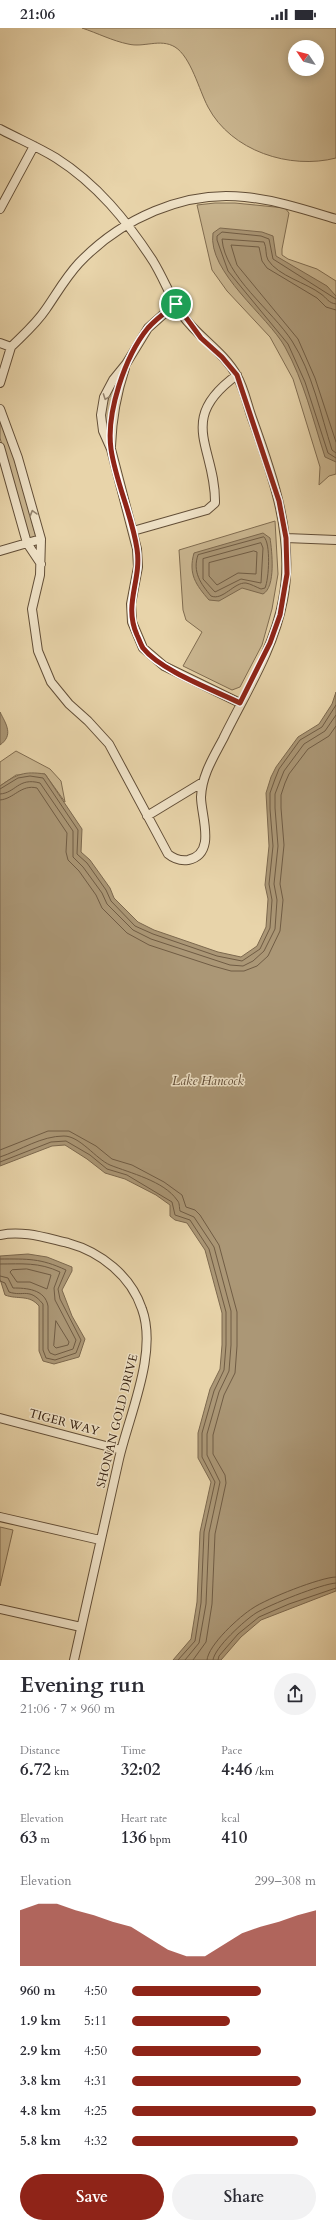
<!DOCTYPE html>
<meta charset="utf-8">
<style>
:root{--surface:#fff;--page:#f2f2f3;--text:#2b2b33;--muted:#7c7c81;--accent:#8f2418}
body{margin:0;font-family:Cardo,serif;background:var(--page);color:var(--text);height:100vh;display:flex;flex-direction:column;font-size:15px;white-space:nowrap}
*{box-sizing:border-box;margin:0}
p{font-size:13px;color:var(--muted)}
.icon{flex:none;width:22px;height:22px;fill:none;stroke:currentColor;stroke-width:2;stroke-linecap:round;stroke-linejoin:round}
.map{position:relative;height:1632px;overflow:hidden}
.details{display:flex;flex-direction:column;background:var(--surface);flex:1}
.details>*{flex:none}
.needle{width:26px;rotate:305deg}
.buttons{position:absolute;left:288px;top:12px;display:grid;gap:8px}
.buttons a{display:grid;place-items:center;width:36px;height:36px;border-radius:50%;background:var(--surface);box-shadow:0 2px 10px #0003;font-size:20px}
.pin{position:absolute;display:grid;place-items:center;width:34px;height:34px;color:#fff;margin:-17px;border:2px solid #fff;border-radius:50%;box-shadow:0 1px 4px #0007}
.round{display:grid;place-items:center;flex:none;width:42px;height:42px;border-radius:21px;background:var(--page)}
.headline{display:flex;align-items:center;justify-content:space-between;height:68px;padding:0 20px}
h1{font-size:22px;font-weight:700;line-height:30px}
.figures{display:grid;grid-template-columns:repeat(3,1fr);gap:6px;height:68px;padding:4px 20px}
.figures div{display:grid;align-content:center}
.figures b{font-size:17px;font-weight:700}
.figures small{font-size:11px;font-weight:400}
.figures p{font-size:11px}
.chart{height:112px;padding:8px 20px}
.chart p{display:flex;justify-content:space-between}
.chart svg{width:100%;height:72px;margin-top:4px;fill:var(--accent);opacity:.7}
.button{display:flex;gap:8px;margin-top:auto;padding:8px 20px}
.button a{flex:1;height:46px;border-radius:24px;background:var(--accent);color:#fff;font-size:16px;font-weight:700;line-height:46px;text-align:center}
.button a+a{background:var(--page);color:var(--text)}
ul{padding:0 20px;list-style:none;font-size:13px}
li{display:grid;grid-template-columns:64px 48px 1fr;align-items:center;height:30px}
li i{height:10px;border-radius:5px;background:var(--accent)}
.status{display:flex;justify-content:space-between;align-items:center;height:28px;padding:0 20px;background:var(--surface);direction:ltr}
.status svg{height:11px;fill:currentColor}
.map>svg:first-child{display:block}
.green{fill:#cab690;stroke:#806c50;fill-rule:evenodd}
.water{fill:#ab9776;stroke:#7c684e}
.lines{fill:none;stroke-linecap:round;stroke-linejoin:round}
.shore{stroke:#705c44;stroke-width:1}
.minor-casing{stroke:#624e37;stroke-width:10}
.minor{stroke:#f0e3c8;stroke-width:8}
.oneway{stroke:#93826c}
.route-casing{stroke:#fff;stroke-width:8}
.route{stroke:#8f2418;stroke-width:5}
.labels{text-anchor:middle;stroke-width:3;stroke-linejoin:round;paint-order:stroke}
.street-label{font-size:12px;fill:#362111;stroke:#f0e3c8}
.water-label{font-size:13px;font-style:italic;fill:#5f4a34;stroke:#f0e3c8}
</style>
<div class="status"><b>21:06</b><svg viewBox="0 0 49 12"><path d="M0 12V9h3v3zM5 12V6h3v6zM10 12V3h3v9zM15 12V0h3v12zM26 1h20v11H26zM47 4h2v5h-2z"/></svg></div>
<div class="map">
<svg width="336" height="1632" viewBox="0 0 336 1632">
<rect width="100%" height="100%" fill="#e8d4aa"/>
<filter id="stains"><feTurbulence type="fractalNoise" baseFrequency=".005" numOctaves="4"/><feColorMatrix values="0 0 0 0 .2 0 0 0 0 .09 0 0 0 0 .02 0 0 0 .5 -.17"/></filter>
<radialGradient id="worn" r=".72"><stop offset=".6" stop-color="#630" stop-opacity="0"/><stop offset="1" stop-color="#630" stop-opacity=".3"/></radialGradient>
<!-- green -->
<path class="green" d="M82 0H336V130C290 142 231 123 208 79 199 62 191 29 175 19 160 10 144 20 128 16 113 13 97 5 82 0ZM295 19H317V41H295Z
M215 175H235L285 180 289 185 282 221V227L288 231 317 241 336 253V446L329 448 319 457 320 439 293 351 270 309 227 263 212 242 197 177Z
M119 348 110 413C96 392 109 367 119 348Z
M0 386 10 411 36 509 29 511 0 410Z
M275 493 278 546 272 581 262 617 240 659 232 662 183 638 202 604 186 592 183 582 179 522Z
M16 723 50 741 61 753 65 774 45 746 16 747 0 758V734Z
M0 1499 13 1502 0 1558Z"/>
<!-- water -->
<path class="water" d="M220 200 262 204 273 208 276 228 327 258 336 268V434L325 429C313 392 304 353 285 319 268 288 207 244 213 205Z
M263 505 270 510C272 523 276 559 263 566L242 560 219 573 209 572C196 557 188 546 194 525Z
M336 664V1563L261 1592 241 1609 221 1632H173L191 1611 197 1574 200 1504 211 1454 198 1430V1405L210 1361 220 1341 222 1317V1285L205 1222 187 1195 175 1192 170 1188V1177L156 1167 125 1151 105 1145 87 1131 65 1117 52 1118 0 1138V758C17 746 24 743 45 746L82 801 81 824 90 832 110 860 114 870 138 894 154 902 218 924 241 929 257 918 266 899 268 871 265 857 269 818 266 765 271 749 276 739 298 709 319 696 332 676Z
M0 684C6 696 14 707 0 717Z
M28 1226 47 1229 72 1239V1243L62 1262 72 1288 85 1311 79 1329 54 1336 43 1333 39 1323V1278C29 1266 18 1272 5 1267L0 1251V1228Z"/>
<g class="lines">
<!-- shore -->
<path class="shore" d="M336 271 273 231 269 211 261 208 222 204 217 208V212L228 243 288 316 305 354 328 425 336 430
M336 276C328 275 327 270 321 266 307 255 278 248 268 232 265 227 267 220 264 214L222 211C225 249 272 282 292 313 312 344 321 387 332 422L336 425
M336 282 326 279 317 270 267 240 262 233 259 219 231 217 237 237 298 311 315 350 336 414
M264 509C271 515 269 551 265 560L261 561C256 559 251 556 246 555 234 554 223 573 211 568 201 556 192 544 198 527Z
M261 515 263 520 261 555 241 551 215 564 203 551V531Z
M254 523 257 524 256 546 238 545 217 557 209 548V535Z
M0 761 18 750 30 748 43 750 78 802 77 826 87 835 106 862 111 873 135 898 153 906 217 928 242 933 260 921 270 900 272 872 269 856 273 818 270 781V765L275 751 279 741 300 712 322 699 336 677
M0 766C16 765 18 749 40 755L73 803V829L83 839 102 865 107 876 133 902 151 911 230 937 243 938 253 933 264 923 275 901 277 872 274 856 278 818 275 780V766L280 753 284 743 304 716 325 703 336 687
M0 772C14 771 21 756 37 760L67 805 66 824 68 832 79 843 96 867 102 880 127 905 149 917 213 938 231 943H244L257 938 268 928 280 903 283 872 280 856 284 817 281 780V767L285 755 289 746 308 721 329 708 336 698
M0 1122 48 1103H69L96 1118 112 1131 132 1137 164 1154 182 1167 186 1179 195 1182 200 1187 219 1217 237 1284V1318L235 1345 224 1367 213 1407V1426L225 1447 226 1455 215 1506 212 1576 206 1614 193 1632
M0 1129C21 1122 41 1108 64 1108 80 1108 96 1131 110 1137 130 1145 164 1153 177 1172 180 1175 179 1179 180 1183L194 1189 214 1219 231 1283V1317L229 1343 219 1364 207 1406V1427L220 1454 209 1505 206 1576 199 1615 185 1632
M0 1134 51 1114 66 1113 90 1127 107 1141 127 1147 172 1174 175 1187 190 1192 209 1221 226 1284V1317L224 1342 214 1363 202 1405V1429L215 1454 204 1504 201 1575 195 1613 178 1632
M0 1231C28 1231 40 1230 66 1242L58 1261 60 1271 81 1312 76 1325 55 1332 46 1330 43 1322V1276C29 1259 24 1269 9 1264L5 1255 0 1253
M0 1236C22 1236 39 1234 60 1244L54 1260 55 1272 76 1312 73 1321 55 1327 50 1325 48 1321V1278C45 1261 26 1260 13 1260L8 1250 0 1248
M27 1241 51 1247 47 1261 30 1254H17L10 1244 12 1242Z
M56 1293 69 1314 68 1317 56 1320 54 1318Z
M207 1632C208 1617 240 1588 253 1580 266 1571 321 1549 336 1549
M213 1632C214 1620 245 1592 256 1585 269 1577 321 1556 336 1555
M218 1632 219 1628 238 1606 259 1589 289 1576 336 1560"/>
<!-- minor casing -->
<g class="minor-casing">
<path id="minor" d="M0 101C19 111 38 119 56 130 97 156 127 193 153 233 164 251 171 271 183 288 199 310 224 324 237 348 244 360 247 376 252 390 273 448 295 510 283 572 274 621 245 666 223 711 213 730 202 747 201 769 201 788 217 826 188 832 180 833 174 831 168 826L109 716 88 693 69 676 51 654 38 623 32 581 40 547 41 511 18 430 0 381
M0 181 34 118
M176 275 148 300 126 336 113 352 104 369 101 387 103 403 111 421 137 521 138 539 131 576 132 594 143 620 164 638 240 675
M0 315 11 319 0 355
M11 319C23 307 36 296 46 281 57 265 66 249 79 235 121 191 184 162 245 169 276 172 306 182 336 191
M111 418C112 390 116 367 125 340
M0 419 27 515 41 536
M133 503 207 482 215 475C216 419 175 392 237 347
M286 510 336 512
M0 523 41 511
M147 788 203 754
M0 1207C23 1202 46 1210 68 1215 101 1224 131 1248 142 1281 158 1325 129 1387 119 1431 104 1498 89 1565 74 1632
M0 1390 121 1422
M0 1489 100 1512
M0 1581 81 1599"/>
</g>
<!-- minor -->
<use href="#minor" class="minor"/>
</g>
<!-- one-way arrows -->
<defs><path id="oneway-chevron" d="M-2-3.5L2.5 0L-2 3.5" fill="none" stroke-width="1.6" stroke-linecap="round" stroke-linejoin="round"/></defs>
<g class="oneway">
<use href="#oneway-chevron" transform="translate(106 369) rotate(110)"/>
<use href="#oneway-chevron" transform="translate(33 485) rotate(-106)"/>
</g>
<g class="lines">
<!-- route casing -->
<g class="route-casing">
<path id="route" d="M176 276 201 310 222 329 237 347 279 473 286 510 287 546 280 587 270 615 240 675C214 662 161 643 143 620 141 617 139 611 137 607 123 576 142 552 137 521 132 487 116 455 111 421 106 385 125 328 148 300 156 291 167 283 176 276Z"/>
</g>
<!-- route -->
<use href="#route" class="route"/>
</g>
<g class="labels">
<!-- street labels -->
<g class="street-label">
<text transform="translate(117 1393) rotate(-76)" y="4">SHONAN GOLD DRIVE</text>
<text transform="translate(64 1394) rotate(15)" y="4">TIGER WAY</text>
</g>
<!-- water labels -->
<g class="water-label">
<text x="208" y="1057">Lake Hancock</text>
</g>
</g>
<rect width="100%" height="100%" filter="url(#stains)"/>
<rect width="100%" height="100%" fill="url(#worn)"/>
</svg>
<div class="buttons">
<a><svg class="needle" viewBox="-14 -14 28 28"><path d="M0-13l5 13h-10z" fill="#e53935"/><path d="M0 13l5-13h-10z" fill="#7c7c81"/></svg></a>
</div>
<div class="pin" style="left:176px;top:276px;background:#1e9e55"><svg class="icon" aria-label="arrive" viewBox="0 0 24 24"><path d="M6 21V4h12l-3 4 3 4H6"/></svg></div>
</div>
<section class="details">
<div class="headline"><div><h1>Evening run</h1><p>21:06 · 7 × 960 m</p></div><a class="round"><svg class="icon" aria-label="share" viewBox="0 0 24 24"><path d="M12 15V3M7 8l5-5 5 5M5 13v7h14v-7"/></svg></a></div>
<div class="figures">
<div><p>Distance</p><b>6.72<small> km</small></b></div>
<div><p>Time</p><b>32:02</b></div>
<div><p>Pace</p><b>4:46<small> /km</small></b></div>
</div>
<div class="figures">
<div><p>Elevation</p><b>63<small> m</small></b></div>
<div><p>Heart rate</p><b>136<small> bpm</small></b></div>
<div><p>kcal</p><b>410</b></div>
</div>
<div class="chart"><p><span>Elevation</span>299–308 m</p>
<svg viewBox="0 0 160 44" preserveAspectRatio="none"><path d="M0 44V10L10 6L20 6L30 10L40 13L50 17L60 20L70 27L80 34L90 38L100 38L110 31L120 24L130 20L140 17L150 13L160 10V44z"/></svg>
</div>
<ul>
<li><b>960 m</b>4:50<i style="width:70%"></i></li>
<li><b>1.9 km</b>5:11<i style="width:53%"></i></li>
<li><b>2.9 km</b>4:50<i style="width:70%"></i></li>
<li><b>3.8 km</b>4:31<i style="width:92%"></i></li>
<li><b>4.8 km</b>4:25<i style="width:100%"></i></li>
<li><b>5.8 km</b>4:32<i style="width:90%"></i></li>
</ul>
<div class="button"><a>Save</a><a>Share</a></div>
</section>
